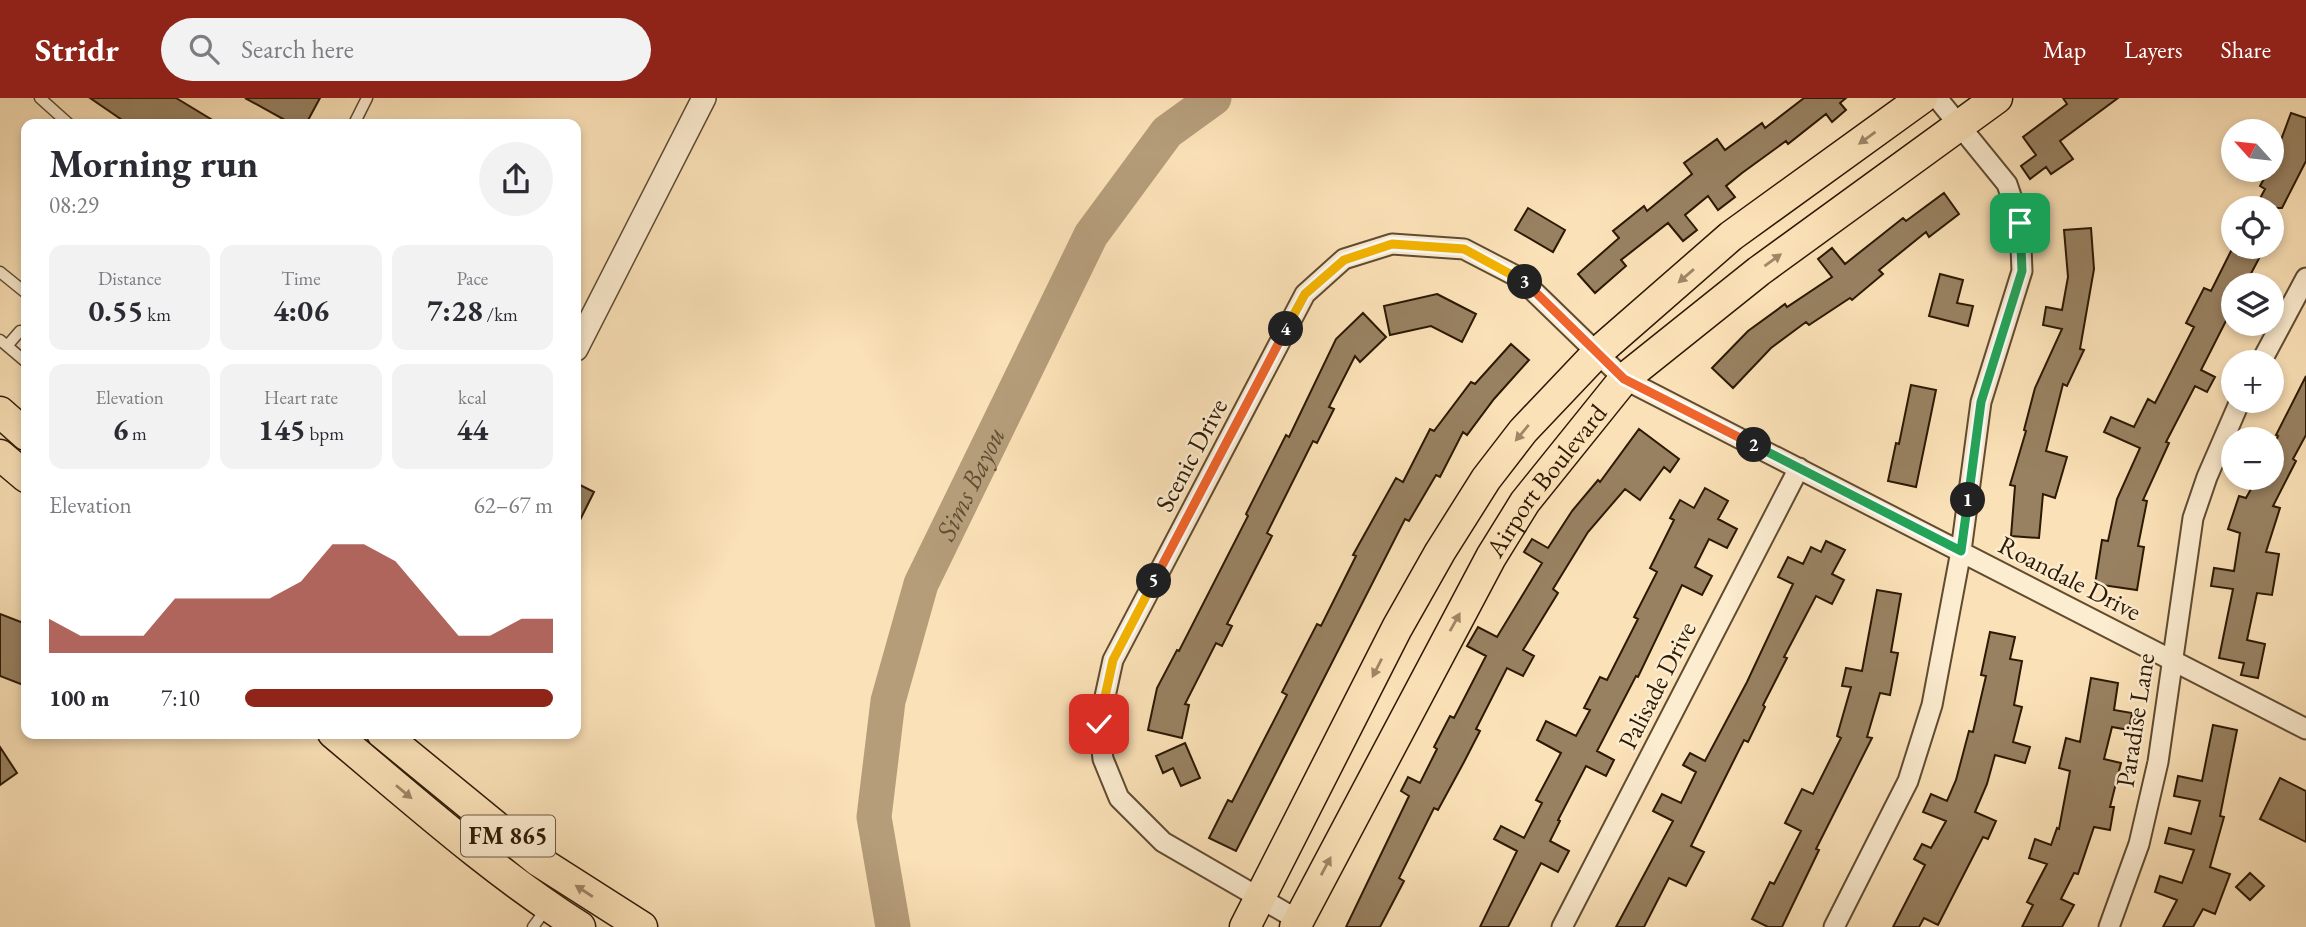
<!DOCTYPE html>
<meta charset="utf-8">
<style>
:root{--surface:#fff;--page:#f2f2f3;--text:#2b2b33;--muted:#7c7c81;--accent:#8f2418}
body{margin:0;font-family:"EB Garamond",serif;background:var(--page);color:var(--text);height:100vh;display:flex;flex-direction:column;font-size:26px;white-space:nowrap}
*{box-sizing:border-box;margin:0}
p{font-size:23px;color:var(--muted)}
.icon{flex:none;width:38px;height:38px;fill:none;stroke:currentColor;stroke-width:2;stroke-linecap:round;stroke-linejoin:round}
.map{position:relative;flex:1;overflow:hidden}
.side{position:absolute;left:21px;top:21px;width:560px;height:620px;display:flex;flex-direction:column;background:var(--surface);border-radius:14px;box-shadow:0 4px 10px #0003}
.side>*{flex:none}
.needle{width:46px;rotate:297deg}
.buttons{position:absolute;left:2221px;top:21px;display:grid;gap:14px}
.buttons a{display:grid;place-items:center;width:63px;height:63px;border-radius:50%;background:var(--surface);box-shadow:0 4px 10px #0003;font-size:35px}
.pin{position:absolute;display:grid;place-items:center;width:60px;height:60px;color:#fff;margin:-30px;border-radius:14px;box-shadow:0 4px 10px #0006}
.km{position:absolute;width:35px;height:35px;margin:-18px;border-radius:50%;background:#222;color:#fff;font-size:19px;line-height:35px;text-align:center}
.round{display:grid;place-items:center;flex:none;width:74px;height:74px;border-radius:37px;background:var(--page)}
.headline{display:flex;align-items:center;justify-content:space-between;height:119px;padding:0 28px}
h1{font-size:38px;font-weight:700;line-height:52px}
.figures{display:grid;grid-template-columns:repeat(3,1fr);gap:10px;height:119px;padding:7px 28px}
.figures div{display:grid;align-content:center;border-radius:14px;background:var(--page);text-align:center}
.figures b{font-size:30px;font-weight:700}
.figures small{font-size:19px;font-weight:400}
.figures p{font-size:19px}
.chart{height:196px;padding:14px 28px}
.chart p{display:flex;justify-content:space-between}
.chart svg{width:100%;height:126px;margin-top:7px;fill:var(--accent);opacity:.7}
ul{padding:0 28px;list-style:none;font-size:23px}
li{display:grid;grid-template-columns:112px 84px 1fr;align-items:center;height:52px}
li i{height:18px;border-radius:9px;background:var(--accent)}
header{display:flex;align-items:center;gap:42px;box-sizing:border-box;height:98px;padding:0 35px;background:var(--accent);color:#fff}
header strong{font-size:33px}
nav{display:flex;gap:38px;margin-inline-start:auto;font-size:24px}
.search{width:490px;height:63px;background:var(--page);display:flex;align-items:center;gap:18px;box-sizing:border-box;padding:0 24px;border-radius:38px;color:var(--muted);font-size:26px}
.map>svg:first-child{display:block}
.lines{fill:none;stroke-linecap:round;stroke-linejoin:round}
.river{stroke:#b59d7a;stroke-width:35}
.building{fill:#988161;stroke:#2c1904;stroke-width:2}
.service-casing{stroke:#604b31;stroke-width:13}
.minor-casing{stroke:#604b31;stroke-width:23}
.tertiary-casing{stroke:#604b31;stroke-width:26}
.primary-casing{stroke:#2c1904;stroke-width:33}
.service{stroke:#fcecd0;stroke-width:10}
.minor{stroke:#fcecd0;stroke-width:19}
.tertiary{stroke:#fcecd0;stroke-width:23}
.primary{stroke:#fbe1b7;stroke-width:30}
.oneway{fill:#9e8766}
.split-1-casing{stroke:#fff;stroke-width:14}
.split-2-casing{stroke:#fff;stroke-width:14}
.split-3-casing{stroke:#fff;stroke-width:14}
.split-4-casing{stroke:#fff;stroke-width:14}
.split-5-casing{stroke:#fff;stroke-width:14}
.split-6-casing{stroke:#fff;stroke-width:14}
.split-1{stroke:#22a559;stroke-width:9}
.split-2{stroke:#22a559;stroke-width:9}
.split-3{stroke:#f0652b;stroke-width:9}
.split-4{stroke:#f5b400;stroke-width:9}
.split-5{stroke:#f0652b;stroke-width:9}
.split-6{stroke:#f5b400;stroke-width:9}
.labels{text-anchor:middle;stroke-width:5;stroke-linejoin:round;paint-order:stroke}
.shield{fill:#fcecd0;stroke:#6a5841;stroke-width:2}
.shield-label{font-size:24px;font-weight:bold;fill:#2c1904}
.street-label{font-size:26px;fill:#2c1904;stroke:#fcecd0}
.water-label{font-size:28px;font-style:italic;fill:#634e33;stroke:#fcecd0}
</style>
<header>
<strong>Stridr</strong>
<div class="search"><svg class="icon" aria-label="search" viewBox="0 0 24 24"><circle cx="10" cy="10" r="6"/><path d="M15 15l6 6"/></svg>Search here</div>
<nav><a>Map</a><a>Layers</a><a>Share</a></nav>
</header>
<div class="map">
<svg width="2306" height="829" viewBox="0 0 2306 829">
<rect width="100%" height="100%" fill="#fbe1b7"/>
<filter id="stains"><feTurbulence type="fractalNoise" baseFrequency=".00286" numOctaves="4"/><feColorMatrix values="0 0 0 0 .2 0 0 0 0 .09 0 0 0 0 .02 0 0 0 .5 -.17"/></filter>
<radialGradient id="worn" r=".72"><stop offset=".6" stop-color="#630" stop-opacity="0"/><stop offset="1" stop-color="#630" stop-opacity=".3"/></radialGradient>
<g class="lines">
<!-- river -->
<path class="river" id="s1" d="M893 829 874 719 888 603 921 486 1091 137 1167 34 1214 0"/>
</g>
<!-- building -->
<path class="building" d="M90 0H176L219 26H128Z
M245 0H320L306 26H292Z
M1804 0H1846L1840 5 1846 12 1832 24 1826 16 1788 46 1786 43 1742 75 1726 88 1735 99 1718 112 1708 98 1685 117 1697 132 1683 143 1668 125 1621 162 1626 168 1595 195 1578 176 1619 140 1613 133 1644 108 1647 113 1692 76 1684 65 1717 41 1725 52 1762 25 1765 30Z
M2063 0H2118L2060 43 2073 61 2051 76 2046 69 2030 81 2021 68 2036 57 2023 39 2067 6Z
M2291 15 2306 20V63L2282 110H2255L2265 91 2260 88 2269 72H2272V66Z
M1944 95 1959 116 1929 139 1926 134 1879 172 1883 176 1852 202 1850 200 1809 227 1806 224 1771 250 1733 290 1712 270 1748 233 1785 206 1787 209 1832 179 1818 161 1832 150 1845 166 1903 120 1906 123Z
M1528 110 1565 132 1553 154 1515 132Z
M2091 130 2094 171 2080 251 2084 252 2067 288 2063 286 2046 353 2067 359 2055 400 2043 396 2039 440 2011 438 2015 388 2010 387 2026 333 2024 332 2035 290 2062 231 2043 227 2046 209 2062 212 2068 179 2064 132Z
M2233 149H2265L2245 187H2233V209L2201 272 2215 279 2207 294 2195 288 2166 344 2169 345 2143 402 2147 403 2138 448 2144 449 2137 492 2095 486 2102 442 2108 443 2117 401 2140 350 2104 334 2111 319 2134 329 2148 301 2155 305 2194 229 2186 225 2204 190 2211 193Z
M1940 176 1963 182 1957 205 1973 208 1968 228 1929 218Z
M1437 196 1476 216 1462 244 1431 228 1390 237 1384 208Z
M1363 215 1386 239 1360 264 1355 258 1329 309 1334 311 1317 345 1313 343 1267 435 1272 438 1227 526 1232 528 1222 548 1216 545 1185 606 1189 607 1182 640 1148 632 1157 590 1177 552 1179 553 1248 418 1246 416 1286 337 1289 339 1336 241Z
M1511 246 1529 262 1494 301 1467 337 1463 334 1440 379 1436 377 1409 423 1405 421 1236 753 1209 740 1228 702 1232 704 1287 597 1282 594 1317 526 1321 528 1356 458 1353 457 1396 380 1403 384 1430 331 1434 333 1471 284 1475 286Z
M2306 278V337L2293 361 2296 363 2273 408 2280 410 2266 454 2279 456 2272 497 2257 495 2247 542 2265 546 2258 580 2241 577 2244 565 2219 560 2233 491 2211 488 2214 470 2234 473 2240 435 2228 431 2239 398 2246 400 2257 380H2272V351L2278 338 2276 337Z
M1911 287 1936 292 1916 389 1888 383 1896 345 1899 346Z
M1639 331 1679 361 1670 374 1664 369 1640 402 1625 391 1588 434 1553 491 1558 495 1523 552 1534 558 1523 578 1507 570 1476 631 1480 633 1464 664 1438 712 1434 710 1399 780 1404 783 1380 829H1346L1409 698 1401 693 1408 679 1420 685 1437 651 1434 649 1450 618 1454 620 1486 558 1467 548 1478 529 1497 539 1542 465 1524 454 1532 441 1548 450 1572 413 1598 382 1600 384Z
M576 385 594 394 576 430Z
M1705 390 1728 403 1718 421 1737 431 1727 450 1709 441 1695 469 1712 478 1702 497 1682 487 1638 579 1636 578 1597 653 1614 662 1606 678 1586 668 1558 722 1560 723 1550 743 1569 753 1558 774 1541 765 1508 829H1480L1517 753 1494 741 1501 728 1524 740 1542 705 1536 702 1561 655 1537 642 1546 623 1576 638 1590 612 1584 610 1600 579 1607 582 1638 521 1634 519 1657 474 1650 470 1674 422 1670 420 1680 402 1694 410Z
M1826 443 1845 452 1832 476 1844 482 1832 506 1816 498 1784 559 1787 560 1763 607 1765 609 1748 644 1744 642 1691 748 1704 754 1686 788 1669 780 1644 829H1616L1673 723 1653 713 1662 696 1681 705 1696 674 1683 667 1690 655 1705 663 1747 584 1793 486 1778 479 1788 459 1803 466 1811 449 1821 454Z
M1877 492 1901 496 1891 554 1898 555 1890 597 1880 595 1867 639 1872 640 1816 751 1819 752 1782 829H1768L1752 821 1770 784 1774 786 1801 733 1785 725 1802 691 1813 696 1841 640 1837 638 1851 589 1842 588 1846 570 1862 573Z
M0 516 26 526V588L0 578Z
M1990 534 2015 539 2010 561 2022 563 2014 607 2022 609 2013 644 2030 649 2025 665 1995 657 1987 686 1975 714 1996 723 1988 741 1983 739 1938 827 1924 820 1919 829H1893L1925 767 1914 761 1922 746 1931 750 1946 723 1923 714 1931 696 1947 703 1956 682 1969 633 1973 634 1986 578 1981 577Z
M2091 580 2118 585 2114 612 2132 615 2129 632 2112 629 2104 661 2121 665 2110 709H2114L2110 732 2094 729 2078 776 2074 775 2061 801 2074 807 2062 829H2022L2033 807 2027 804 2047 766 2029 760 2035 741 2051 747 2057 730 2059 731 2070 673 2059 670 2066 640 2080 644Z
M2213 627 2237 632 2220 718 2224 719 2210 769 2230 776 2215 816 2203 811 2193 829H2163L2177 802 2155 794 2160 778 2182 785 2194 752 2165 745 2169 730 2191 736 2200 703 2174 698 2178 678 2202 683Z
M1185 645 1200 680 1181 688 1173 670 1163 675 1156 658Z
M0 649 17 675 0 687Z
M2280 680 2306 693V744L2260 721Z
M2250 775 2264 788 2250 802 2236 789Z"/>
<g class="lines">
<!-- service casing -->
<g class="service-casing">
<path id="service" d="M40 0 69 26
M354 26 367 0
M0 174 26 195
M0 242 26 264
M7 248 20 233
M533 829 546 811"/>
</g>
<!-- minor casing -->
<g class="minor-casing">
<path id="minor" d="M2261 264 2306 180
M1298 822 1163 744 1119 700 1103 661 1099 626 1113 562 1305 196 1344 161 1392 146 1464 151 1520 180 1624 281 2306 631
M1562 829 1799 370
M1834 829 1908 683 1932 607 1961 453 1981 304 2022 173 2020 125 2007 86 1937 0
M2109 829 2139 746 2158 664 2193 420 2207 379 2240 303"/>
</g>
<!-- tertiary casing -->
<g class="tertiary-casing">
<path id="tertiary" d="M576 251 704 0"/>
</g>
<!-- primary casing -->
<g class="primary-casing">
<g id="primary">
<path d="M0 314 26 337"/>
<path d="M0 357 26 379"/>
<path d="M333 635C413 702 492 773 580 829"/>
<path d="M382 635 537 762 642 829"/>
<path d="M1245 829 1397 530 1440 454 1486 381 1523 333 1597 255 1731 138 1922 0"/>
<path id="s2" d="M1295 829 1491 459 1525 404 1624 281 1759 173 1997 0"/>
</g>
</g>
<!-- service -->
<use href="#service" class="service"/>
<!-- minor -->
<use href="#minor" class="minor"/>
<!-- tertiary -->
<use href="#tertiary" class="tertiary"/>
<!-- primary -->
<use href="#primary" class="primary"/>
</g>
<!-- one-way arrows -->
<defs><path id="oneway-solid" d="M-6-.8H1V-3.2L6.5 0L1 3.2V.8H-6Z" transform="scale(1.75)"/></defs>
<g class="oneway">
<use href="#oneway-solid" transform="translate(1867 40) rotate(144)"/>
<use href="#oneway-solid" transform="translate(1773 162) rotate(-36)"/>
<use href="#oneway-solid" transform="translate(1686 178) rotate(139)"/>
<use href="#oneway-solid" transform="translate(1522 335) rotate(130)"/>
<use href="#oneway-solid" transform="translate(1455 524) rotate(-61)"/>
<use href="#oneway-solid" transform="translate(1377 570) rotate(117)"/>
<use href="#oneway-solid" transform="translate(404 694) rotate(40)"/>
<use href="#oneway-solid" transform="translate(1326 768) rotate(-62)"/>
<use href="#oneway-solid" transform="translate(584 793) rotate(-147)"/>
</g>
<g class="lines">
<!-- split-1 casing -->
<g class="split-1-casing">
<path id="split-1" d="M1968 402 1981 304 2022 173 2020 125"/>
</g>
<!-- split-2 casing -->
<g class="split-2-casing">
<path id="split-2" d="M1754 347 1961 453 1968 402"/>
</g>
<!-- split-3 casing -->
<g class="split-3-casing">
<path id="split-3" d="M1525 184 1624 281 1754 347"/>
</g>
<!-- split-4 casing -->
<g class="split-4-casing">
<path id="split-4" d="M1286 231 1305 196 1344 162 1392 146 1464 151 1525 184"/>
</g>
<!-- split-5 casing -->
<g class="split-5-casing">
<path id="split-5" d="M1154 483 1286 231"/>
</g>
<!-- split-6 casing -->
<g class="split-6-casing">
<path id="split-6" d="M1099 626 1113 562 1154 483"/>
</g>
<!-- split-1 -->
<use href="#split-1" class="split-1"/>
<!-- split-2 -->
<use href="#split-2" class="split-2"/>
<!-- split-3 -->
<use href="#split-3" class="split-3"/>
<!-- split-4 -->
<use href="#split-4" class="split-4"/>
<!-- split-5 -->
<use href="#split-5" class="split-5"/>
<!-- split-6 -->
<use href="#split-6" class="split-6"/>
</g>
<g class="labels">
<!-- shield labels -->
<rect class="shield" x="461" y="717.5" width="94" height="41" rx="5"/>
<g class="shield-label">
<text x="508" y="746">FM 865</text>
</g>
<!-- street labels -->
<g class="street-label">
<text transform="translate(1191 357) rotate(-62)" y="9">Scenic Drive</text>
<text dy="9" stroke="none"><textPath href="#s2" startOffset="513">Airport Boulevard</textPath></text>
<text transform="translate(2070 480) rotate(27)" y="9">Roandale Drive</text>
<text transform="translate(1657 587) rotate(-63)" y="9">Palisade Drive</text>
<text transform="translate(2135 622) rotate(-81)" y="9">Paradise Lane</text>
</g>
<!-- water labels -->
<g class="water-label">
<text dy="10" stroke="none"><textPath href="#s1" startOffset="462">Sims Bayou</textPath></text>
</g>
</g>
<rect width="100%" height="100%" filter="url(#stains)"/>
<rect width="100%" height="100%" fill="url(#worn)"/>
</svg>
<div class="buttons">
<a><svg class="needle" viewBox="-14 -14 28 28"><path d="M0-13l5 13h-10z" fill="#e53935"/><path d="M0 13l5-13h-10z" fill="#7c7c81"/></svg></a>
<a><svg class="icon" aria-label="locate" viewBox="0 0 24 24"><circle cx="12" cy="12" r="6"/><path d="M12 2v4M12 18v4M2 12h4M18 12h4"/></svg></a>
<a><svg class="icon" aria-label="layers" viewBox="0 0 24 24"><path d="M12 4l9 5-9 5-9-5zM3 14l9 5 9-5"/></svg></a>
<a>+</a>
<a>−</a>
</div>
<div class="pin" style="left:2020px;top:125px;background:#1e9e55"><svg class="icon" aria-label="arrive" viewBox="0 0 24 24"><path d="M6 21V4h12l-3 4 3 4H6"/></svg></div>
<div class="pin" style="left:1099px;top:626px;background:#d93025"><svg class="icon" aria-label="check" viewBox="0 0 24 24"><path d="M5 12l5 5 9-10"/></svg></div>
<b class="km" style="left:1968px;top:402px">1</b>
<b class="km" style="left:1754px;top:347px">2</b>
<b class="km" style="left:1525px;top:184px">3</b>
<b class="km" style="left:1286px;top:231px">4</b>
<b class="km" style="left:1154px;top:483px">5</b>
<section class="side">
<div class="headline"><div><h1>Morning run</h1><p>08:29</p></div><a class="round"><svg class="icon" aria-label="share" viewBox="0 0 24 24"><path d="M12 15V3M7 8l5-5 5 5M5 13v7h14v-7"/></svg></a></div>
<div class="figures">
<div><p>Distance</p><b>0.55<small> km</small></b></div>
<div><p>Time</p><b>4:06</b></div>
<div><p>Pace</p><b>7:28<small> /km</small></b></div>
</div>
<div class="figures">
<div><p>Elevation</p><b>6<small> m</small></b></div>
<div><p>Heart rate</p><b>145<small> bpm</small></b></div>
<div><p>kcal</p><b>44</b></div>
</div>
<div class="chart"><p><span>Elevation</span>62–67 m</p>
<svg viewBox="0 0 160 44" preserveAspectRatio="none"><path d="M0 44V32L10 38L20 38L30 38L40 25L50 25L60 25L70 25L80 19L90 6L100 6L110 12L120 25L130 38L140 38L150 32L160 32V44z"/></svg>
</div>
<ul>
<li><b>100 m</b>7:10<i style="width:100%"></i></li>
</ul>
</section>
</div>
